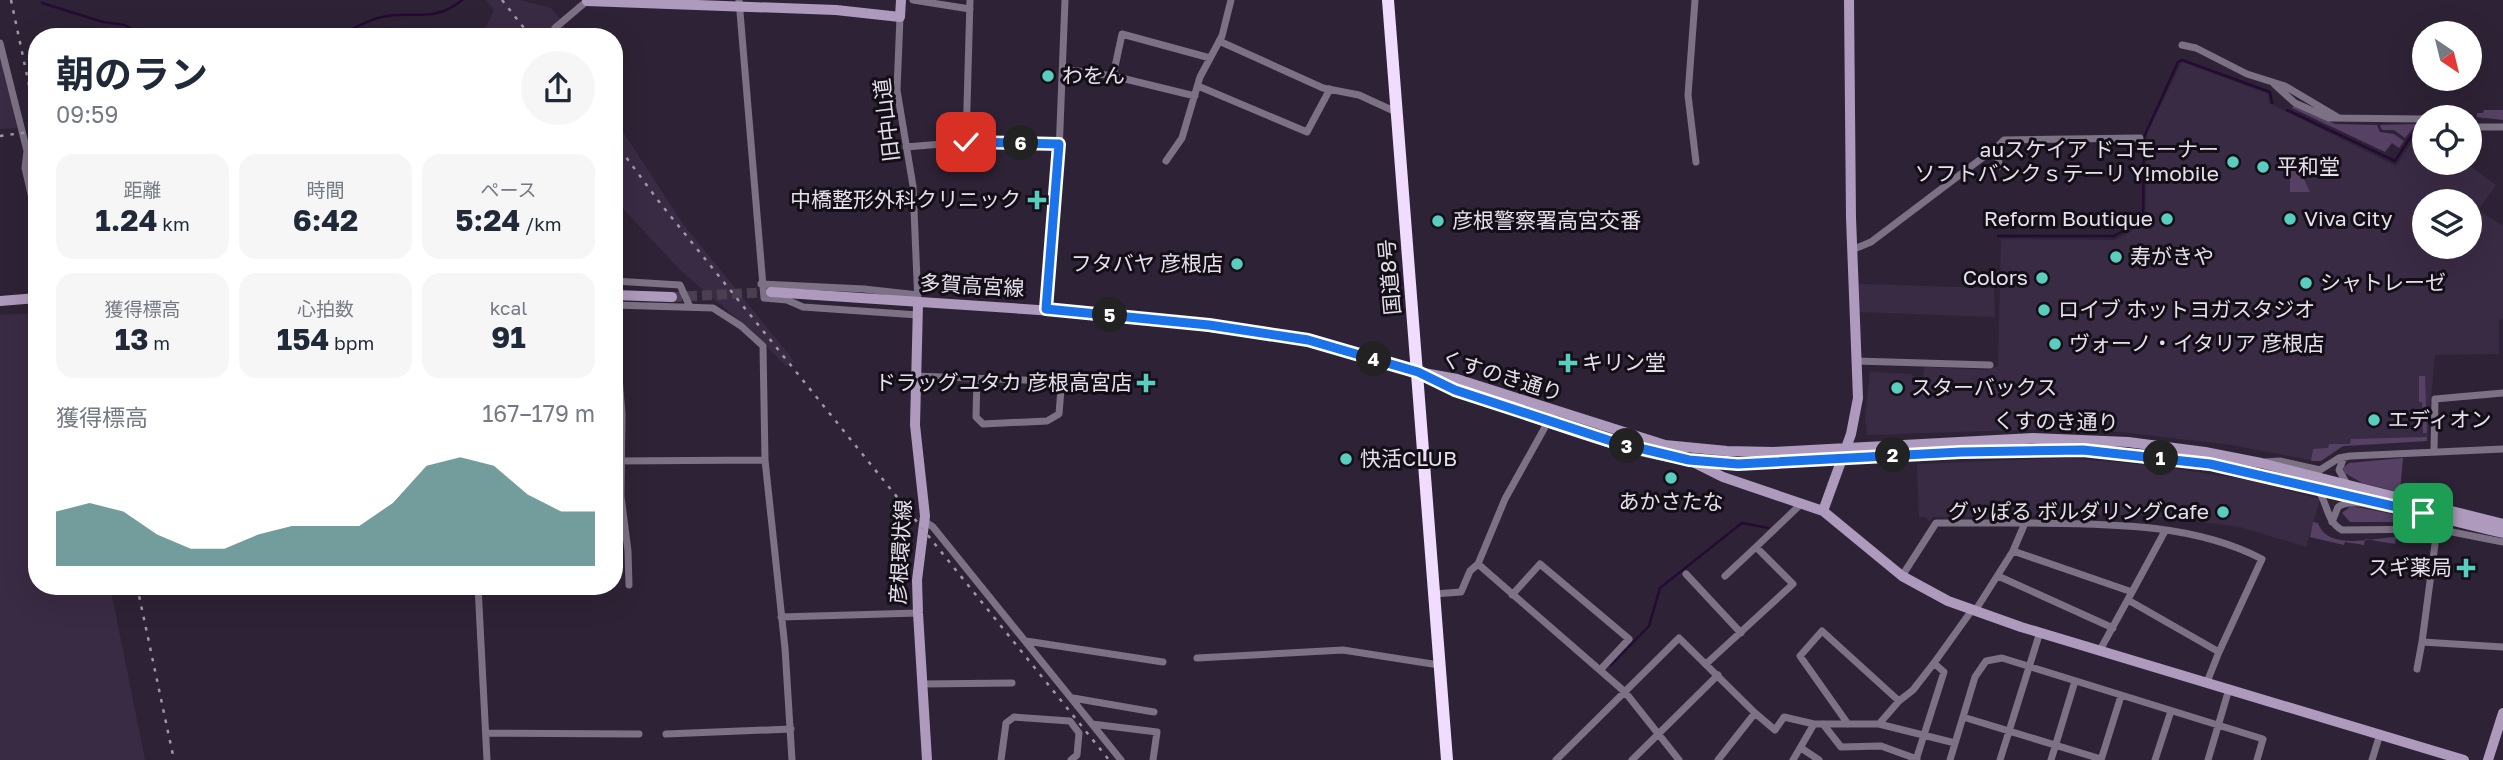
<!DOCTYPE html>
<html lang="ja">
<meta charset="utf-8">
<style>
:root{--surface:#fff;--page:#f6f6f7;--text:#1f2937;--muted:#747a83;--accent:#397374}
body{margin:0;font-family:"Golos Text","Noto Sans JP",sans-serif;background:var(--page);color:var(--text);height:100vh;display:flex;flex-direction:column;font-size:26px;white-space:nowrap}
*{box-sizing:border-box;margin:0}
p{font-size:23px;color:var(--muted)}
.icon{flex:none;width:38px;height:38px;fill:none;stroke:currentColor;stroke-width:2;stroke-linecap:round;stroke-linejoin:round}
.map{position:relative;flex:1;overflow:hidden}
.drawer{position:absolute;left:28px;top:28px;width:595px;height:567px;display:flex;flex-direction:column;background:var(--surface);border-radius:28px;box-shadow:0 7px 28px #0002}
.drawer>*{flex:none}
.needle{width:46px;rotate:145deg}
.tools{position:absolute;left:2412px;top:21px;display:grid;gap:14px}
.tools a{display:grid;place-items:center;width:70px;height:70px;border-radius:50%;background:var(--surface);box-shadow:0 7px 28px #0002;font-size:35px}
.pin{position:absolute;display:grid;place-items:center;width:60px;height:60px;color:#fff;margin:-30px;border-radius:14px;box-shadow:0 4px 10px #0006}
.km{position:absolute;width:35px;height:35px;margin:-18px;border-radius:50%;background:#222;color:#fff;font-size:19px;line-height:35px;text-align:center}
.round{display:grid;place-items:center;flex:none;width:74px;height:74px;border-radius:37px;background:var(--page)}
.headline{display:flex;align-items:center;justify-content:space-between;height:119px;padding:0 28px}
h1{font-size:38px;font-weight:700;line-height:52px}
.metrics{display:grid;grid-template-columns:repeat(3,1fr);gap:10px;height:119px;padding:7px 28px}
.metrics div{display:grid;align-content:center;border-radius:18px;background:var(--page);text-align:center}
.metrics b{font-size:30px;font-weight:700}
.metrics small{font-size:19px;font-weight:400}
.metrics p{font-size:19px}
.chart{height:196px;padding:14px 28px}
.chart p{display:flex;justify-content:space-between}
.chart svg{width:100%;height:126px;margin-top:7px;fill:var(--accent);opacity:.7}
.map>svg:first-child{display:block}
.built{fill:#3a2b44;fill-rule:evenodd}
.green{fill:#564064}
.lines{fill:none;stroke-linecap:round;stroke-linejoin:round}
.stream{stroke:#250a34;stroke-width:2.5}
.secondary-tunnel{stroke:#4a3f51;stroke-width:10;stroke-dasharray:10 5;stroke-linecap:butt}
.street{stroke:#7d7186;stroke-width:7}
.secondary{stroke:#ae9abc;stroke-width:10}
.highway{stroke:#f0dcfd;stroke-width:12}
.rail{stroke:#9f97a6;stroke-width:2.5;stroke-dasharray:3.5 7;stroke-linecap:butt}
.route-casing{stroke:#fff;stroke-width:14}
.route{stroke:#1a73e8;stroke-width:9}
.poi-dot{fill:#59cebe;stroke:#140f17;stroke-width:2.5}
.labels{text-anchor:middle;stroke-width:6;stroke-linejoin:round;paint-order:stroke}
.poi-label{font-size:21px;fill:#e6dfec;stroke:#140f17;text-anchor:start}
.street-label{font-size:21px;fill:#e6dfec;stroke:#140f17}
</style>
<div class="map">
<svg width="2503" height="760" viewBox="0 0 2503 760">
<rect width="100%" height="100%" fill="#2e2336"/>
<!-- built -->
<path class="built" d="M486 0H520L551 8 562 21 569 37H481L494 10Z
M0 40 17 128 0 129Z
M2182 62 2268 94 2269 103 2396 166 2415 137 2424 131V163H2466L2496 185 2478 210 2503 226V319L2499 320V354L2435 355 2427 441 2339 447 2316 461 2232 445 2120 432 2050 429 1867 435 1865 417 1870 372 1911 374 1921 381 1925 367 1987 370 1998 366 2001 239 2115 240 2136 228 2146 213 2147 133ZM2424 201H2469V247H2424Z
M614 118 683 224 794 361 786 366 752 331 682 272 614 199Z
M1859 284 1994 288 1995 317 1859 312Z
M37 313V586H110L145 760H0V315Z
M2066 458 2157 466 2248 480 2320 499 2306 547 2240 527 2146 515 1933 517 1929 522 1926 517H1919L1917 464Z"/>
<!-- green -->
<path class="green" d="M2295 105 2335 124 2377 125 2380 132 2394 134 2404 141 2399 148 2392 143 2385 152 2292 108Z
M2484 110H2503V120L2477 117V113H2483Z
M2417 124 2405 138 2394 130H2382L2380 125Z
M2290 165 2302 175 2310 192H2290Z
M2419 376H2425L2427 433H2423L2422 402H2419Z
M2427 437V441L2343 446 2321 461H2311L2313 449 2328 448 2329 444H2350L2351 439Z
M2403 458 2400 491 2401 488 2423 489 2422 498 2362 483 2343 472 2344 467 2349 463Z
M2351 506 2434 522H2350L2342 513Z
M2313 522 2318 523C2327 551 2373 538 2396 537L2395 544 2365 539 2364 545 2345 542 2344 545 2310 537Z"/>
<g class="lines">
<!-- stream -->
<path class="stream" d="M42 3 103 22 125 25 145 37
M337 37C351 30 367 20 382 17 412 10 433 24 462 0
M2287 110 2395 161 2412 135 2424 128
M1998 236H2114L2136 224 2143 213 2144 137 2178 62 2182 60 2270 92 2272 103
M1611 665 1649 626 1660 588 1742 523 1768 528"/>
<!-- secondary-tunnel -->
<path class="secondary-tunnel" d="M672 297 771 292"/>
<!-- street -->
<path class="street" d="M739 0 764 298 787 300 803 307 918 315
M913 0 970 9
M1695 0 1688 95 1696 162
M900 17 897 90 913 186 918 304
M555 28 588 0
M1219 41 1323 88 1359 95 1396 112
M0 43 27 151 25 168 37 220
M2182 45 2196 48 2247 74 2285 86 2339 118
M1063 69 1113 76
M2274 84 2295 103 2329 118 2424 119
M1198 86 1307 132 1330 89
M1195 96 1113 76 1122 34 1210 58
M2469 127H2503
M966 142 970 0
M906 147 966 142 1059 144
M1166 161 1182 138 1200 77 1222 36 1231 0
M1999 166 1998 146 2004 140 2140 138
M1854 249 1871 242 1998 146
M614 281 680 285 690 307
M761 284 864 289 918 295
M614 305 713 308 741 326 763 346 765 460 614 461
M1046 309 1059 153 1065 0
M614 315 622 414 621 496 628 551 629 585
M1856 361 1990 365
M915 376 1053 381 1061 389 1059 414 1047 421 983 424 976 417 977 378
M1554 411 1505 499 1478 564 1625 692 1679 760
M2434 451 2435 399 2503 393
M2344 457 2339 470 2347 484
M765 460 785 648 792 760
M2264 462 2280 461 2320 470 2339 458 2350 456 2503 449
M2317 489C2328 502 2326 522 2342 530L2437 529 2503 542
M924 521 933 527 1121 760
M2332 522 2338 507C2353 496 2380 510 2398 510
M2025 523C2104 524 2191 522 2262 559L2219 652
M2437 529 2422 642 2503 647
M1756 547 1801 504
M1686 574 1741 633
M1902 576 1936 523H2025L2013 551
M1998 576 2113 628
M478 586 487 760
M2132 592 2165 531
M1434 594 1461 592 1470 571 1478 564
M1512 595 1540 564 1629 639 1600 670
M2128 600 2219 652 2207 682
M1975 611 2013 551 2132 592 2100 650
M781 617 918 613
M1026 641 1163 662
M1197 658 1343 650 1439 665
M1934 663 1972 610
M1706 664 1793 584 1756 547 1725 576
M2417 669 2422 642
M923 684 1012 683
M1073 698 1154 712
M1755 713 1775 730 1784 717 1814 724
M1963 717 2101 759
M1092 724 1157 732 1153 760
M1823 724 1841 747 1881 746 1917 759
M1848 724 1800 656 1822 631 1899 701 1913 690 1934 663 1944 672 1916 760
M1879 724 1899 701
M486 733 639 734
M666 734 791 729
M1801 748 1819 760
M1001 760 1006 723 1014 717 1070 721 1079 733 1077 755 1071 760
M1556 760 1679 638 1755 713 1718 760
M1632 760 1718 675
M1793 760 1814 724H1879L1955 743
M1950 760 1975 677 1986 661 2002 658 2263 739 2257 760
M2000 760 2040 632
M2051 760 2075 681
M2101 760 2121 696
M2155 760 2171 711
M2208 760 2229 689
M2372 760 2380 734"/>
<!-- secondary -->
<path class="secondary" d="M587 1 836 10 900 17 901 0
M771 292 1128 316 1308 340 1418 372 1457 379 1665 445 1727 451 1773 452 2033 438 2128 442 2205 452 2261 463 2503 524
M614 295 672 297
M0 301 37 298
M918 304 915 425 925 516 917 580 918 613 927 760
M1430 378 1455 390C1546 420 1642 464 1739 464 1855 464 1972 442 2088 450 2229 460 2366 500 2503 533
M1693 462 1723 477 1823 511 1902 576 1948 601 2021 627 2464 760
M1823 511 1851 434 1858 398 1851 218 1849 0
M2488 760 2503 713"/>
<!-- highway -->
<path class="highway" d="M1388 0 1447 760"/>
<!-- rail -->
<path class="rail" d="M11 0 37 123
M502 0 531 37
M0 136 37 131
M614 141 660 203 1109 760
M137 586 174 760"/>
</g>
<g class="lines">
<!-- route casing -->
<g class="route-casing">
<path id="route" d="M966 142 1059 144 1046 309 1209 325 1308 340 1418 372 1455 390 1614 442 1689 460 1738 464 1961 452 2083 450 2210 464 2423 513"/>
</g>
<!-- route -->
<use href="#route" class="route"/>
</g>
<!-- markers -->
<g class="poi-dot">
<circle cx="1048" cy="76" r="7"/>
<circle cx="2233" cy="162" r="7"/>
<circle cx="2263" cy="167" r="7"/>
<path d="M1033.5 189.5h7v7h7v7h-7v7h-7v-7h-7v-7h7z"/>
<circle cx="2167" cy="219" r="7"/>
<circle cx="2290" cy="219" r="7"/>
<circle cx="1438" cy="221" r="7"/>
<circle cx="2116" cy="257" r="7"/>
<circle cx="1237" cy="264" r="7"/>
<circle cx="2042" cy="278" r="7"/>
<circle cx="2306" cy="283" r="7"/>
<circle cx="2044" cy="310" r="7"/>
<circle cx="2055" cy="344" r="7"/>
<path d="M1564.5 352.5h7v7h7v7h-7v7h-7v-7h-7v-7h7z"/>
<path d="M1142.5 372.5h7v7h7v7h-7v7h-7v-7h-7v-7h7z"/>
<circle cx="1897" cy="388" r="7"/>
<circle cx="2374" cy="420" r="7"/>
<circle cx="1346" cy="459" r="7"/>
<circle cx="1671" cy="478" r="7"/>
<circle cx="2223" cy="512" r="7"/>
<path d="M2462.5 557.5h7v7h7v7h-7v7h-7v-7h-7v-7h7z"/>
</g>
<g class="labels">
<!-- poi labels -->
<g class="poi-label">
<text x="1062" y="83">わをん</text>
<text x="2219" y="157" text-anchor="end">auスケイア ドコモーナー<tspan x="2219" dy="24">ソフトバンクｓテーリ Y!mobile</tspan></text>
<text x="2277" y="174">平和堂</text>
<text x="1021" y="207" text-anchor="end">中橋整形外科クリニック</text>
<text x="2153" y="226" text-anchor="end">Reform Boutique</text>
<text x="2304" y="226">Viva City</text>
<text x="1452" y="228">彦根警察署高宮交番</text>
<text x="2130" y="264">寿がきや</text>
<text x="1223" y="271" text-anchor="end">フタバヤ 彦根店</text>
<text x="2028" y="285" text-anchor="end">Colors</text>
<text x="2320" y="290">シャトレーゼ</text>
<text x="2058" y="317">ロイブ ホットヨガスタジオ</text>
<text x="2069" y="351">ヴォーノ・イタリア 彦根店</text>
<text x="1582" y="370">キリン堂</text>
<text x="1132" y="390" text-anchor="end">ドラッグユタカ 彦根高宮店</text>
<text x="1911" y="395">スターバックス</text>
<text x="2388" y="427">エディオン</text>
<text x="1360" y="466">快活CLUB</text>
<text x="1671" y="509" text-anchor="middle">あかさたな</text>
<text x="2209" y="519" text-anchor="end">グッぽる ボルダリングCafe</text>
<text x="2452" y="575" text-anchor="end">スギ薬局</text>
</g>
<!-- street labels -->
<g class="street-label">
<text transform="translate(887 120) rotate(-97)" y="7">旧中山道</text>
<text transform="translate(1390 277) rotate(-95)" y="7">国道8号</text>
<text transform="translate(972 286) rotate(3)" y="7">多賀高宮線</text>
<text transform="translate(1502 376) rotate(17)" y="7">くすのき通り</text>
<text transform="translate(2056 422) rotate(1)" y="7">くすのき通り</text>
<text transform="translate(901 552) rotate(-87)" y="7">彦根環状線</text>
</g>
</g>
</svg>
<div class="tools">
<a><svg class="needle" viewBox="-14 -14 28 28"><path d="M0-13l5 13h-10z" fill="#e53935"/><path d="M0 13l5-13h-10z" fill="#747a83"/></svg></a>
<a><svg class="icon" aria-label="locate" viewBox="0 0 24 24"><circle cx="12" cy="12" r="6"/><path d="M12 2v4M12 18v4M2 12h4M18 12h4"/></svg></a>
<a><svg class="icon" aria-label="layers" viewBox="0 0 24 24"><path d="M12 4l9 5-9 5-9-5zM3 14l9 5 9-5"/></svg></a>
</div>
<div class="pin" style="left:2423px;top:513px;background:#1e9e55"><svg class="icon" aria-label="arrive" viewBox="0 0 24 24"><path d="M6 21V4h12l-3 4 3 4H6"/></svg></div>
<div class="pin" style="left:966px;top:142px;background:#d93025"><svg class="icon" aria-label="check" viewBox="0 0 24 24"><path d="M5 12l5 5 9-10"/></svg></div>
<b class="km" style="left:2161px;top:458px">1</b>
<b class="km" style="left:1893px;top:455px">2</b>
<b class="km" style="left:1627px;top:446px">3</b>
<b class="km" style="left:1374px;top:359px">4</b>
<b class="km" style="left:1110px;top:315px">5</b>
<b class="km" style="left:1021px;top:143px">6</b>
<section class="drawer">
<div class="headline"><div><h1>朝のラン</h1><p>09:59</p></div><a class="round"><svg class="icon" aria-label="share" viewBox="0 0 24 24"><path d="M12 15V3M7 8l5-5 5 5M5 13v7h14v-7"/></svg></a></div>
<div class="metrics">
<div><p>距離</p><b>1.24<small> km</small></b></div>
<div><p>時間</p><b>6:42</b></div>
<div><p>ペース</p><b>5:24<small> /km</small></b></div>
</div>
<div class="metrics">
<div><p>獲得標高</p><b>13<small> m</small></b></div>
<div><p>心拍数</p><b>154<small> bpm</small></b></div>
<div><p>kcal</p><b>91</b></div>
</div>
<div class="chart"><p><span>獲得標高</span>167–179 m</p>
<svg viewBox="0 0 160 44" preserveAspectRatio="none"><path d="M0 44V25L10 22L20 25L30 33L40 38L50 38L60 33L70 30L80 30L90 30L100 22L110 9L120 6L130 9L140 19L150 25L160 25V44z"/></svg>
</div>
</section>
</div>
